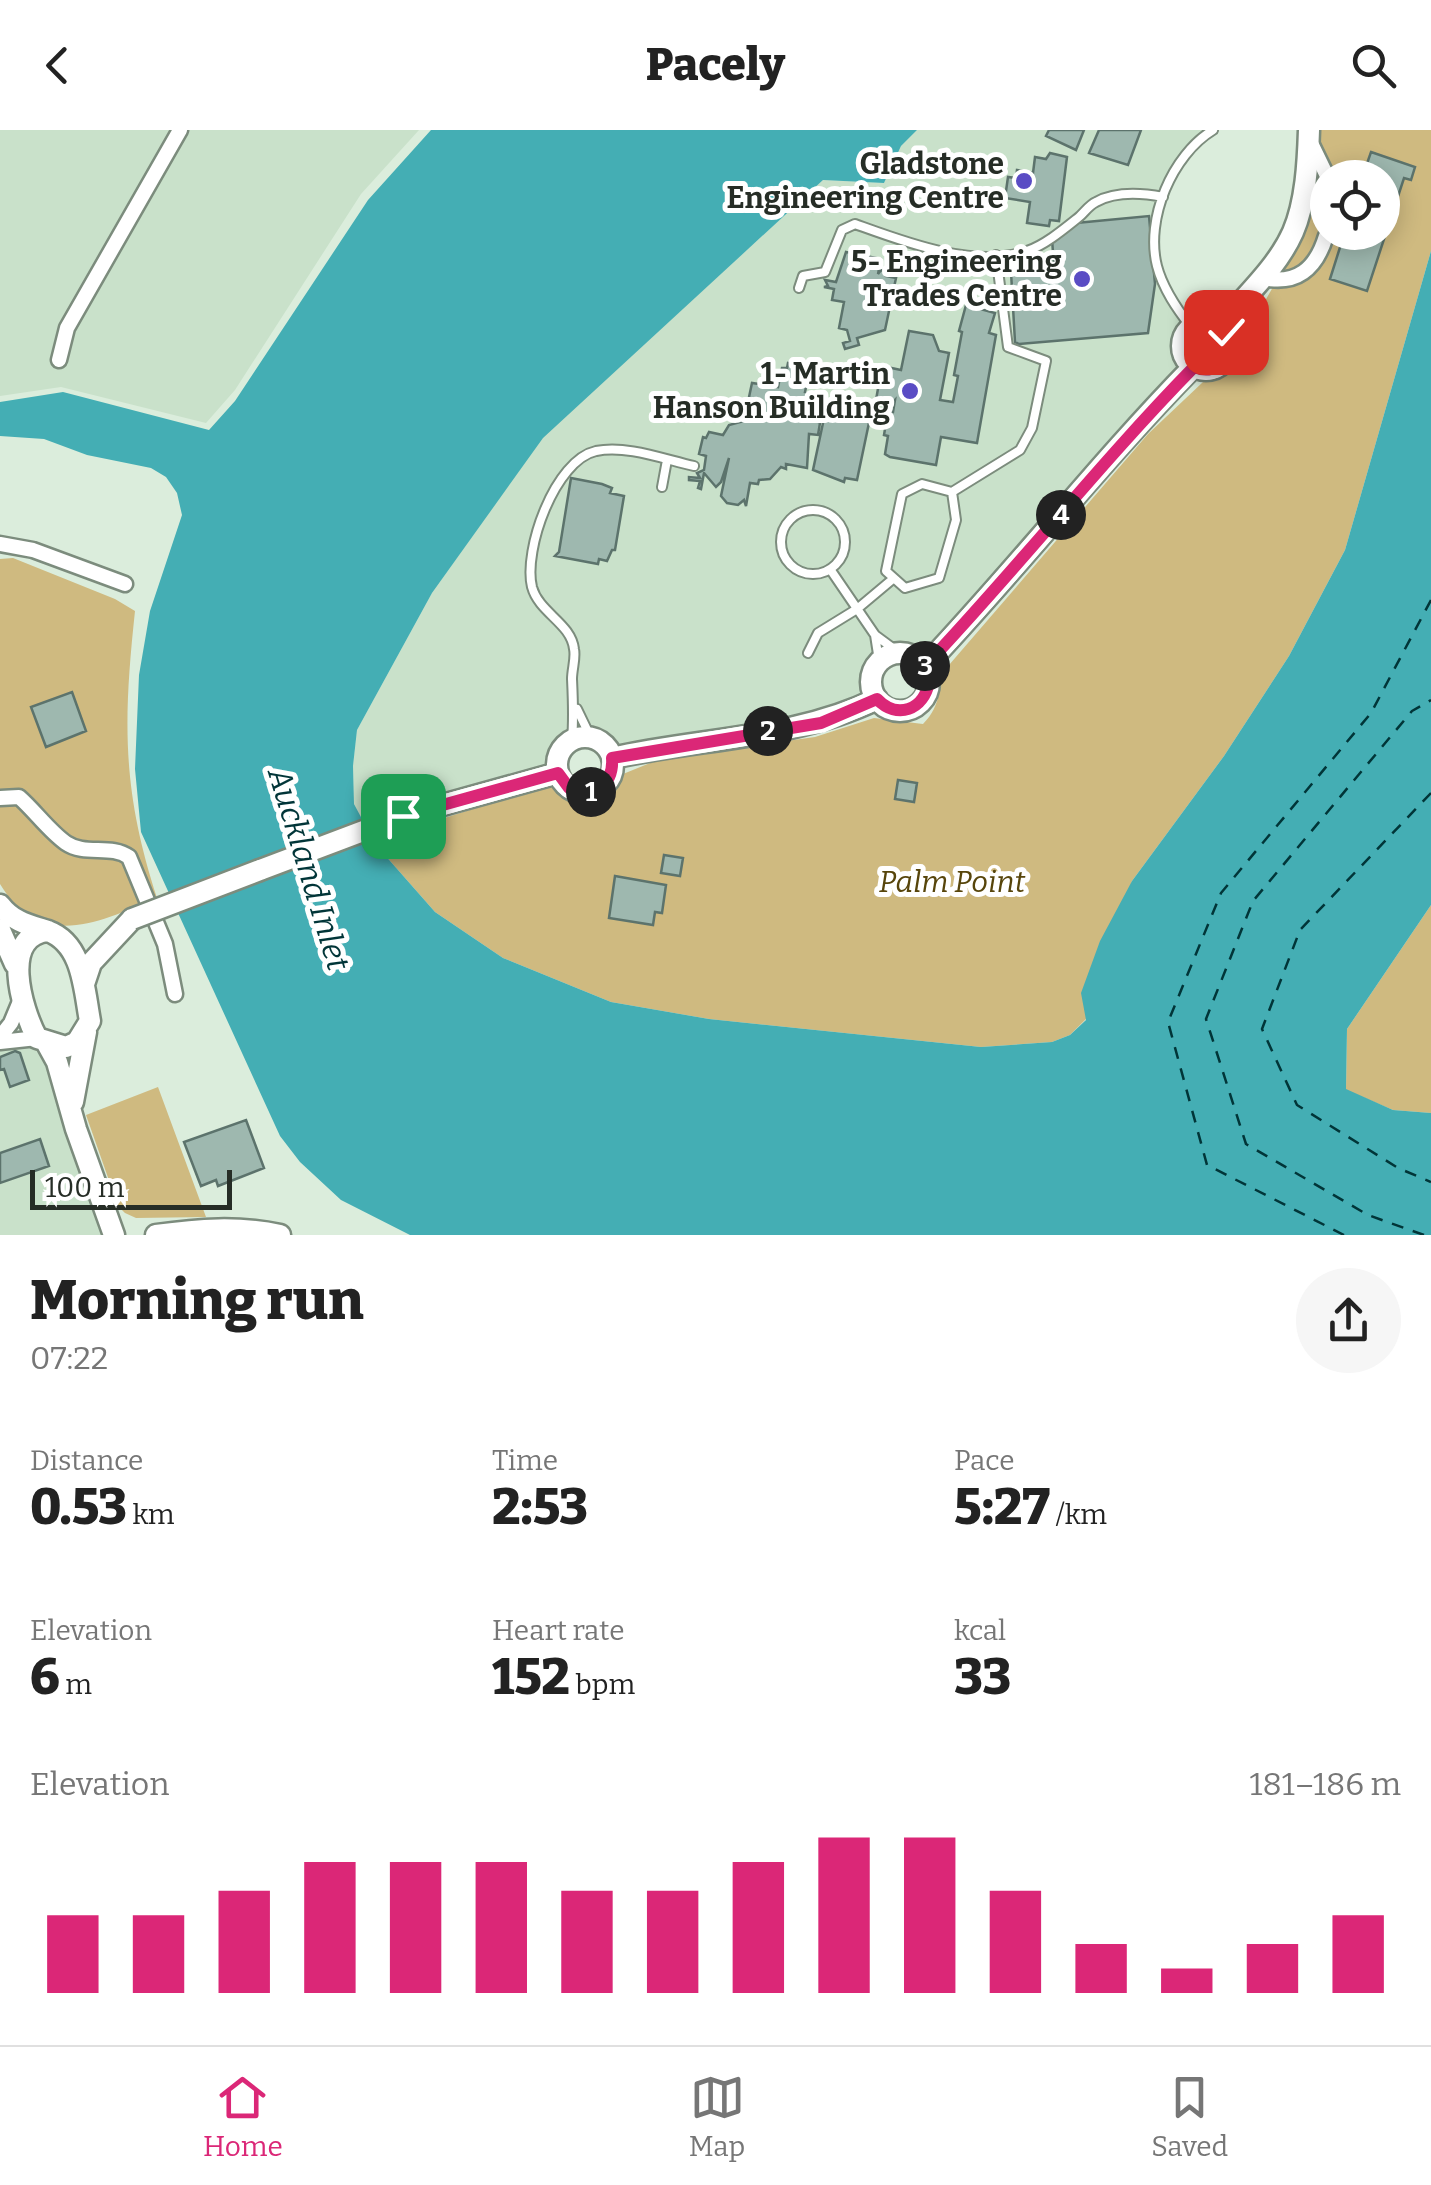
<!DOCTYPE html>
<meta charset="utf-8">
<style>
:root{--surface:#fff;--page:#f6f6f6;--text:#222;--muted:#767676;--line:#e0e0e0;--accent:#db2777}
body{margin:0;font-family:Bitter,serif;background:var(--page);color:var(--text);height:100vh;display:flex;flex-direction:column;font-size:38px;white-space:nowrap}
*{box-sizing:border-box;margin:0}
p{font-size:32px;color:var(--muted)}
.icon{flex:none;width:55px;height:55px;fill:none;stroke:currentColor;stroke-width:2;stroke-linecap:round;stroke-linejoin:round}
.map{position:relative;height:1105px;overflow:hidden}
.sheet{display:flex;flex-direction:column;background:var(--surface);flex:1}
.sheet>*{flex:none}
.tools{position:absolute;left:1310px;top:30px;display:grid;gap:20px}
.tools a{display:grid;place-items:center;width:90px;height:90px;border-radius:50%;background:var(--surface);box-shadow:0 5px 25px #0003;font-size:50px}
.scale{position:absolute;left:30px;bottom:25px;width:202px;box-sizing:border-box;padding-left:10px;border:5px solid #262d26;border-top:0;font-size:28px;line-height:35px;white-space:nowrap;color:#262d26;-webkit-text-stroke:8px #fff;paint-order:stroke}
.pin{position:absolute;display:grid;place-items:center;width:85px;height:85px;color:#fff;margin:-42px;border-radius:20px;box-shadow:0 5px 15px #0006}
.km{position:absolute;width:50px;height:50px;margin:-25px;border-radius:50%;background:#222;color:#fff;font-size:28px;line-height:50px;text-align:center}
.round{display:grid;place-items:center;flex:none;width:105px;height:105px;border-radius:52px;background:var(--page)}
.summary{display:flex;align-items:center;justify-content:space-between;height:170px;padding:0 30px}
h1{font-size:55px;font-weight:800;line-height:75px}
.stats{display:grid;grid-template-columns:repeat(3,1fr);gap:15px;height:170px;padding:10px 30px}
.stats div{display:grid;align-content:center}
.stats b{font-size:50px;font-weight:800}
.stats small{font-size:28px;font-weight:400}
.stats p{font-size:28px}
.chart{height:280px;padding:20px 30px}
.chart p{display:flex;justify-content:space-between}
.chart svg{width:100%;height:180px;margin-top:10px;stroke:var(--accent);stroke-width:6}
header{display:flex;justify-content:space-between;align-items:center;height:130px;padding:0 30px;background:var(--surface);font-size:45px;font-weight:800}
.menu{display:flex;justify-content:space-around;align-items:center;height:140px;border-top:2px solid var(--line);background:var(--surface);font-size:28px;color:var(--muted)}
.menu a{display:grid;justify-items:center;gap:5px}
.menu .selected{color:var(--accent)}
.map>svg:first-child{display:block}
.built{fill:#c9e1ca}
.green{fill:#cfba80;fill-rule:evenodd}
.water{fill:#44aeb4}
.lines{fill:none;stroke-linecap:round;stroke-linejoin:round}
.ferry{stroke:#013538;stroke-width:2.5;stroke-dasharray:12 10;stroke-linecap:butt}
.building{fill:#9eb8af;stroke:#5c736c;stroke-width:2.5}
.lane-casing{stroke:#7c8c7d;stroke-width:12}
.street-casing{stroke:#7c8c7d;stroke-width:19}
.secondary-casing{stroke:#7c8c7d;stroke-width:25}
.lane{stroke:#fff;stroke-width:8}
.street{stroke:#fff;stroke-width:14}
.secondary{stroke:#fff;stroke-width:20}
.secondary-bridge-casing{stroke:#7c8c7d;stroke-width:25;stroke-linecap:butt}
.secondary-bridge{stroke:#fff;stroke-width:20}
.route-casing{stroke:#fff;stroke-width:20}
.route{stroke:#db2777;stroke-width:12}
.poi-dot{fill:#5a4cc4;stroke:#fff;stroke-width:4}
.labels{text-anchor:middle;stroke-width:10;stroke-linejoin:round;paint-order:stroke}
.poi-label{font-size:30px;font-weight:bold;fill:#262d26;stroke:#fff;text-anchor:end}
.park-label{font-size:30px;font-style:italic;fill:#57450b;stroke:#fff}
.water-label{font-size:32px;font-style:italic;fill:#013538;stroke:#fff}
</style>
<header><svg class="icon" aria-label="back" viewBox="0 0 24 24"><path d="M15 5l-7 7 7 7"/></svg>Pacely<svg class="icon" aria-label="search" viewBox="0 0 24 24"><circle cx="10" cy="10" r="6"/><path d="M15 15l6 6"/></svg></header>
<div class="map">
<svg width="1431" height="1105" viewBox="0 0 1431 1105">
<rect width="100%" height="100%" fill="#dbeddc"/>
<!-- built -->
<path class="built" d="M0 0H419L361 64 235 260 206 293 61 257 0 266Z
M917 0H1210L1175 39 1156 97 1157 134 1191 197 1182 213 1187 230 925 536 909 523 898 522 879 531 871 550 877 569 612 628 600 612 581 607 564 616 559 624 558 643 367 699 354 674 353 636 357 600 432 463 542 308 823 50 884 53 901 16Z
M37 908 114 1105H0V912Z"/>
<!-- green -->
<path class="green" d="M1320 0H1431V121L1345 420 1289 526 1224 626 1132 751 1086 889 1070 905 1052 912 981 917 709 889 611 872 503 828 435 782 376 715V710L547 655 576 671 601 665 623 644 660 629 815 607 874 588 923 594C943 574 936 558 949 535L1148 304 1203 252 1238 242 1244 234 1246 204 1300 110 1312 71ZM1328 48H1382V102H1328Z
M13 428 115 469 135 481C123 593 122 660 157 768 99 792 41 822 0 754V429Z
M1431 775V983L1393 980 1346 960 1347 899Z
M158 957 206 1087 136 1088 125 1083 118 1076 86 985Z"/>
<!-- water -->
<path class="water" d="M431 0H917L901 16 884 53 823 50 543 308 432 463 357 600 353 636 354 674 376 715 435 782 503 828 611 872 709 889 981 917 1052 912 1070 905 1086 890 1081 863 1100 811 1132 751 1224 626 1289 526 1345 420 1431 121V775L1347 899 1346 959 1393 980 1431 983V1105H410L341 1070 300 1032 280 1006 141 702 135 639 139 545 150 481 182 385 177 363 166 347 151 338 87 325 44 309 0 306V272L63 262 209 300 235 271 368 70Z"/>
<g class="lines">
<!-- ferry -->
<path class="ferry" d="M1431 663 1300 800 1262 899 1297 975 1398 1038 1431 1052
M1344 1105 1207 1035 1168 892 1221 763 1371 583 1431 470
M1424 1105 1368 1085 1246 1014 1206 889 1253 771 1412 581 1431 570"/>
</g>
<!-- building -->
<path class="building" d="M1049 0H1084L1076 20 1046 6Z
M1099 0H1141L1128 35 1089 23Z
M1371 22 1415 37 1411 50 1404 48 1367 161 1330 149 1342 111 1322 105 1326 90 1328 102H1382V48H1362Z
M1050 23 1067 27 1059 91 1050 90 1049 96 1027 93 1030 72 1005 68 1008 47 1016 48 1017 40 1033 43 1035 27 1046 29Z
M1149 86 1155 154 1148 203 1019 214 1015 212 1011 142 1054 136 1052 109 1076 93Z
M846 122 881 129 878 144 881 140 887 142 886 146 896 148 885 200 857 208 859 215 845 219 843 213 850 211 847 200 839 198 844 172 832 170 834 159 824 157 828 156 825 150 836 152Z
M966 175 995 183 989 203 996 205 977 313 941 307 936 335 890 327 885 324 888 306 884 305 888 281 893 282 895 270 892 273 876 270 882 236 901 240 909 201 933 205 939 221 949 223 940 270 953 272 958 246 954 245 962 202 959 201Z
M788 233 805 236 804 243 809 244 805 262 817 265 812 289 820 293 818 305 809 304 807 338 786 334V339L781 337 770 349 759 350 758 354 750 353 746 376 744 370 738 375 727 373 721 366 729 328 721 352 716 357 704 343 701 359 698 358 700 351 689 350V347L700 348 697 343 704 340 706 326 699 324 703 307 706 308 709 302 723 305 729 295 744 291 752 253 778 257 782 238H787Z
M826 279 854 282 870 288 857 350 845 348 844 352 813 340Z
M571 348 602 354 612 358 610 363 624 366 615 420H612L607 431 599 429 598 434 555 426 559 422Z
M72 562 86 601 46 617 31 577Z
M898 650 917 653 914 672 895 669Z
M664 725 683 728 680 746 661 743Z
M615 746 666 755 662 783 655 782 653 795 609 788Z
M15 921 20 923 29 950 10 957 4 939 0 940V927Z
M246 990 264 1038 218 1056 216 1050 201 1056 184 1012Z
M40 1009 49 1036 0 1053V1023Z"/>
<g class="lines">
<!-- lane casing -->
<g class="lane-casing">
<path id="lane" d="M799 158 803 146 825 142 842 100 855 94C905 112 974 139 1027 121 1045 115 1064 99 1079 87 1084 83 1089 75 1096 72 1116 61 1142 63 1163 67
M1191 197C1177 179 1163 159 1157 136 1145 89 1172 25 1213 0
M662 357 667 330
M952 362 956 390 939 448 905 458 886 441 902 364 922 354 952 362 1020 320 1032 298 1046 231 1008 217 996 125
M781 412a32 32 0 1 1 64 0a32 32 0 1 1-64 0Z
M830 439 875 505 898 522
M875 505 879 531
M808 523 818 503 857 479 894 448
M577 579 591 608
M572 610C574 589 573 570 572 549 572 539 576 528 574 519 571 493 539 483 532 457 523 420 555 330 596 321 627 315 663 329 694 336"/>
</g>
<!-- street casing -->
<g class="street-casing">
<path id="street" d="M1311 13 1328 48
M1263 148C1297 155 1316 139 1326 106
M59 230 67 198 180 0
M0 414 33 420 125 454
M0 668 19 667C35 681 49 701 66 713 85 726 111 714 129 727L165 814 175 864
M0 907 11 893 21 869
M0 912 37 908"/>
</g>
<!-- secondary casing -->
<g class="secondary-casing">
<path id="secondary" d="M1182 216a24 24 0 1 1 48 0a24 24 0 1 1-48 0Z
M1220 196C1245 166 1277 138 1293 102 1306 72 1308 32 1309 0
M871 552a29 29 0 1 1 58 0a29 29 0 1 1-58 0Z
M925 536C1017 439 1100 332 1193 237
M557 635a28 28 0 1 1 56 0a28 28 0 1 1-56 0Z
M612 628C700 608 795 609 877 569
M260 740 403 686 558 643
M0 775C13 792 29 795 48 801 83 814 84 859 90 891L77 912 66 917 37 908C21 878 0 805 48 801
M0 800 15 834
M84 854 91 833 132 789
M46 912 57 932 76 999 114 1105
M73 972 86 902
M156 1105C198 1099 239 1096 280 1105"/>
</g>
<!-- lane -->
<use href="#lane" class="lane"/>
<!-- street -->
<use href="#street" class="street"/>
<!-- secondary -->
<use href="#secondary" class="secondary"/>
<!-- secondary-bridge casing -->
<g class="secondary-bridge-casing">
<path id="secondary-bridge" d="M132 789 260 740"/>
</g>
<!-- secondary-bridge -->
<use href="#secondary-bridge" class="secondary-bridge"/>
</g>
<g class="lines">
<!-- route casing -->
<g class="route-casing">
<path id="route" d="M403 686 558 643 569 658C593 669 614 655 612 628L821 593 877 569C897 590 924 580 929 552L925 536C1017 439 1100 333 1194 237 1211 244 1225 236 1230 218L1226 202"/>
</g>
<!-- route -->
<use href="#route" class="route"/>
</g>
<!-- markers -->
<g class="poi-dot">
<circle cx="1024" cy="51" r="10"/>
<circle cx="1082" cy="149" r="10"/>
<circle cx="910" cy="261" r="10"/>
</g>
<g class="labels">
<!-- poi labels -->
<g class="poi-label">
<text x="1004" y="44">Gladstone<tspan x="1004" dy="34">Engineering Centre</tspan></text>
<text x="1062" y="142">5- Engineering<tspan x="1062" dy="34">Trades Centre</tspan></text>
<text x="890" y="254">1- Martin<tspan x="890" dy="34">Hanson Building</tspan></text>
</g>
<!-- park labels -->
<g class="park-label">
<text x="952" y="762">Palm Point</text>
</g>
<!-- water labels -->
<g class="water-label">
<text transform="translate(309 739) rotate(73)" y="11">Auckland Inlet</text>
</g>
</g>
</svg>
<div class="tools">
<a><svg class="icon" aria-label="locate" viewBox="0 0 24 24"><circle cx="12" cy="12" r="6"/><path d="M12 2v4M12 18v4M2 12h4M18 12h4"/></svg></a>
</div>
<div class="scale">100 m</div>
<div class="pin" style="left:403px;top:686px;background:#1e9e55"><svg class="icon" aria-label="arrive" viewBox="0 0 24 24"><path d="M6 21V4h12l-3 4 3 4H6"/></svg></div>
<div class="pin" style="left:1226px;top:202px;background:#d93025"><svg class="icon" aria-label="check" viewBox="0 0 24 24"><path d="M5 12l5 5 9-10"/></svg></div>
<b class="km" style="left:591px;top:662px">1</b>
<b class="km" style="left:768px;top:601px">2</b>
<b class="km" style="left:925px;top:536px">3</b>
<b class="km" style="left:1061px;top:385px">4</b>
</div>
<section class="sheet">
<div class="summary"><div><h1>Morning run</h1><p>07:22</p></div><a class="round"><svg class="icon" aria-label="share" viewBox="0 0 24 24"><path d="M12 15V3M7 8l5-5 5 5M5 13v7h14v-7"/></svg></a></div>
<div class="stats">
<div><p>Distance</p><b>0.53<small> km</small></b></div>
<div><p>Time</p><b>2:53</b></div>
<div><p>Pace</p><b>5:27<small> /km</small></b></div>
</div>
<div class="stats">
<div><p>Elevation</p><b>6<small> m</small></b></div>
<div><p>Heart rate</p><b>152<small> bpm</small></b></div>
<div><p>kcal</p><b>33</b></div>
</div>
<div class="chart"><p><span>Elevation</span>181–186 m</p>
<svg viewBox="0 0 160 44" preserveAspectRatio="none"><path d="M5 44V25M15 44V25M25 44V19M35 44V12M45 44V12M55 44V12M65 44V19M75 44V19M85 44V12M95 44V6M105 44V6M115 44V19M125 44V32M135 44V38M145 44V32M155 44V25"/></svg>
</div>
</section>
<nav class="menu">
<a class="selected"><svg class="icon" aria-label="home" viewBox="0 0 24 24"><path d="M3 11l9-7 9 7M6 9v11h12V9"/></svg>Home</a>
<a><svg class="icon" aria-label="map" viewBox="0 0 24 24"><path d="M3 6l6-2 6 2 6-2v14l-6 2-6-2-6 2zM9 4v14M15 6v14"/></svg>Map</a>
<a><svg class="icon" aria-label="saved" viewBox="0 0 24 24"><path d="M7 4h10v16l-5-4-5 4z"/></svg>Saved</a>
</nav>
